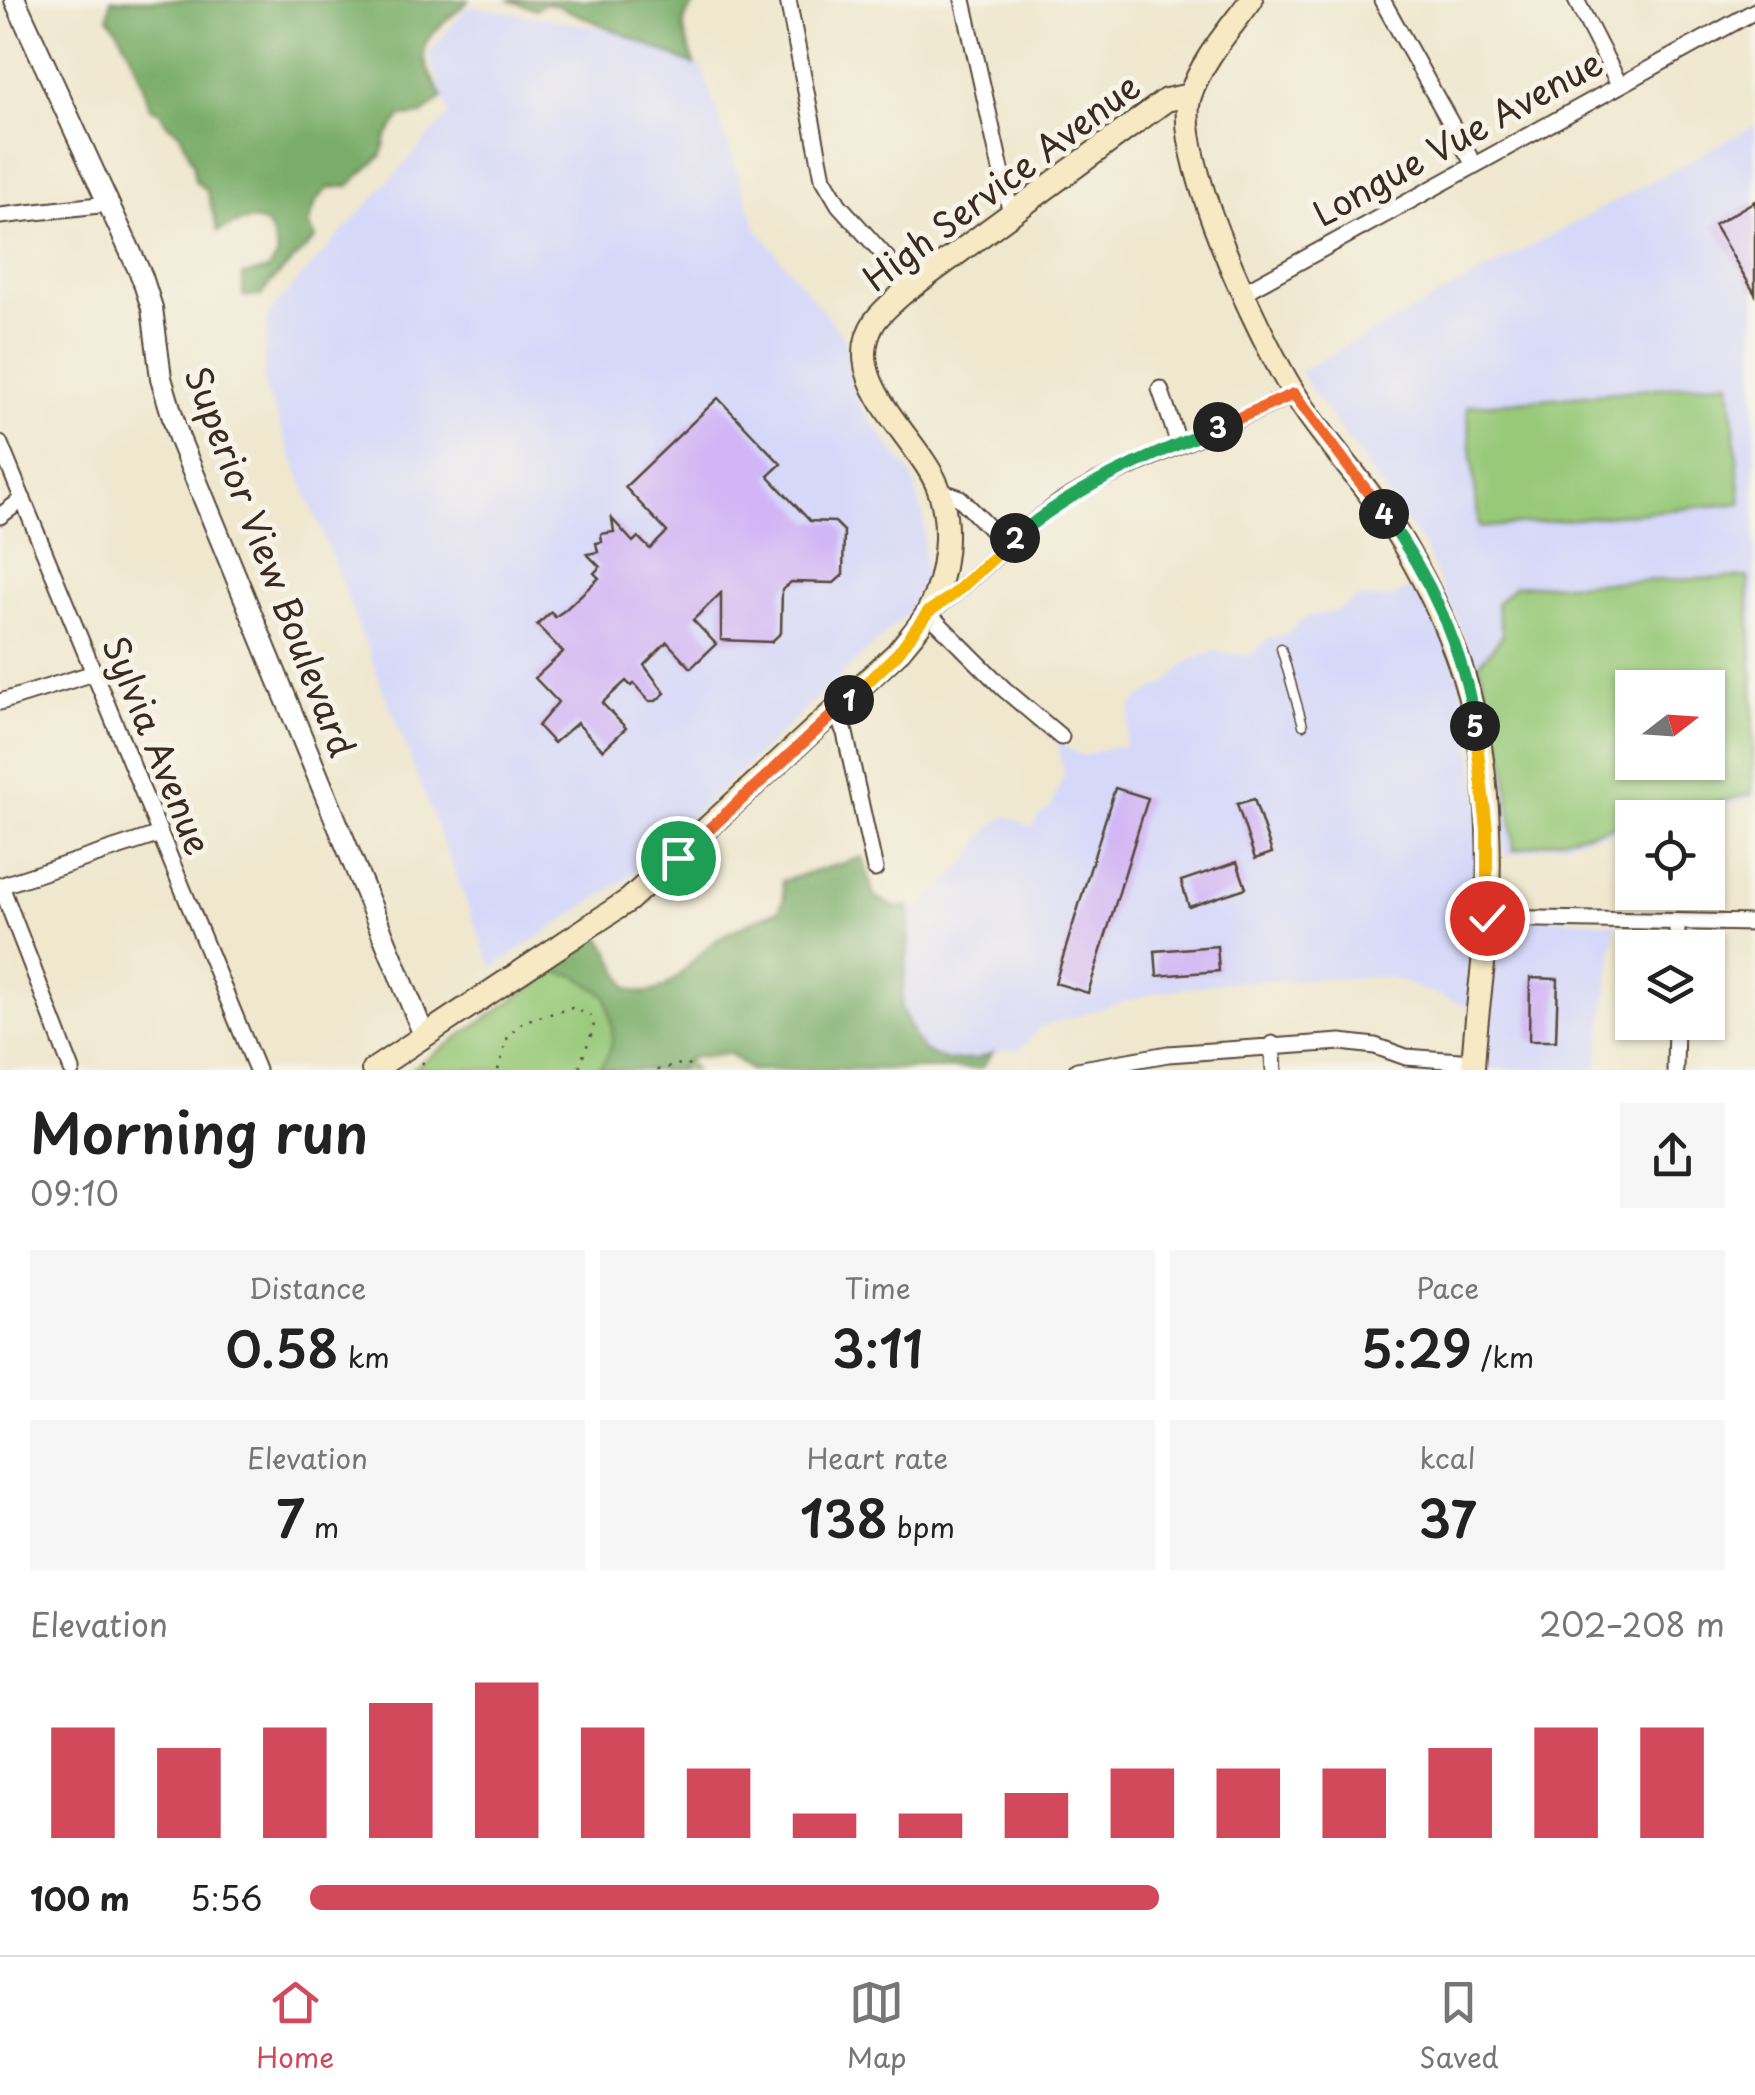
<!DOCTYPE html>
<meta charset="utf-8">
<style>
:root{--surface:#fff;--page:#f6f6f6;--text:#222;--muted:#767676;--line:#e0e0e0;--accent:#d1495b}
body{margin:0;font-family:"Playpen Sans",sans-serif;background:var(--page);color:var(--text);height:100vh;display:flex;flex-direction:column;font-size:38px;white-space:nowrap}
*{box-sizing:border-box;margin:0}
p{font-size:32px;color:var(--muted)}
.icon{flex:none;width:55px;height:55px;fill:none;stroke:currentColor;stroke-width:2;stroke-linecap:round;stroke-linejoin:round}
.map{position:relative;height:1070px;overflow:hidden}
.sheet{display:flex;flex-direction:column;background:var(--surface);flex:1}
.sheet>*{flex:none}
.needle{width:65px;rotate:73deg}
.fabs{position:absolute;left:1615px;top:670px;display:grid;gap:20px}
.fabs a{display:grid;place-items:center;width:110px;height:110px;border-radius:0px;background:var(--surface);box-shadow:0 2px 8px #0004;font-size:50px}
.pin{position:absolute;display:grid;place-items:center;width:85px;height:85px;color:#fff;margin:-42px;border:5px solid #fff;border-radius:50%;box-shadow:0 2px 10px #0007}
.km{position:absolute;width:50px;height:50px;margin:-25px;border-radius:50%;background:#222;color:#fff;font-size:28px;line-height:50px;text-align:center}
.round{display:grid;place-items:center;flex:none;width:105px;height:105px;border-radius:0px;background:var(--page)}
.headline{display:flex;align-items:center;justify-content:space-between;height:170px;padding:0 30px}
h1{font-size:55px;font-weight:600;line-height:75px}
.figures{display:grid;grid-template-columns:repeat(3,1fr);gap:15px;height:170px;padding:10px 30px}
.figures div{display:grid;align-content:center;border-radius:0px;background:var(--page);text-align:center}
.figures b{font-size:50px;font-weight:600}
.figures small{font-size:28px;font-weight:400}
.figures p{font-size:28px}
.chart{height:280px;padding:20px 30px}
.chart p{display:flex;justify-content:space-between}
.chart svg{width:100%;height:180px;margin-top:10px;stroke:var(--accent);stroke-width:6}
ul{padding:0 30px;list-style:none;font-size:32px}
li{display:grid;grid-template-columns:160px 120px 1fr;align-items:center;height:75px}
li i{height:25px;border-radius:12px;background:var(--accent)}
.menu{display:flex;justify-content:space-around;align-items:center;height:140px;border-top:2px solid var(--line);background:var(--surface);font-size:28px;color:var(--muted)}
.menu a{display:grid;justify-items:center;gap:5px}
.menu .current{color:var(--accent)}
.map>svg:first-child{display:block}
.built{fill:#d5d8f9;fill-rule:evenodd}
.green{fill:#98c979;stroke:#6a7a4c;stroke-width:2.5;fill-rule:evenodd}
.forest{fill:#7aad69;stroke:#5a6c44;stroke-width:2.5}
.building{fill:#d1b5f5}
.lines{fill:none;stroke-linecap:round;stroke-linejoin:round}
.service-casing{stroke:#564638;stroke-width:11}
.minor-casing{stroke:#564638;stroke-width:19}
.tertiary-casing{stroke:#564638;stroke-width:24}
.secondary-casing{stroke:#564638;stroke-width:26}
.path{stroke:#564638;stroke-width:2.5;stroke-dasharray:2.5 8;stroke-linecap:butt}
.service{stroke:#fff;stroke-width:8}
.minor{stroke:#fff;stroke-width:15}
.tertiary{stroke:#fff;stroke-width:20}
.secondary{stroke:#f6e9c3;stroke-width:22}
.split-1-casing{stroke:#fff;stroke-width:20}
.split-2-casing{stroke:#fff;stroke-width:20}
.split-3-casing{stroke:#fff;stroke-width:20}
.split-4-casing{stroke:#fff;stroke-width:20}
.split-5-casing{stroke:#fff;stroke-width:20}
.split-6-casing{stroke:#fff;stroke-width:20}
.split-1{stroke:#f0652b;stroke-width:12}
.split-2{stroke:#f5b400;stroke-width:12}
.split-3{stroke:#22a559;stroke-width:12}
.split-4{stroke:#f0652b;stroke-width:12}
.split-5{stroke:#22a559;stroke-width:12}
.split-6{stroke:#f5b400;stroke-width:12}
.labels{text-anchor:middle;stroke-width:10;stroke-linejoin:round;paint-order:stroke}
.street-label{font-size:35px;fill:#3b2a1e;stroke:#f7f3e8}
</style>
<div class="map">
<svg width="1755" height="1070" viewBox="0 0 1755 1070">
<rect width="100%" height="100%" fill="#f7f3e8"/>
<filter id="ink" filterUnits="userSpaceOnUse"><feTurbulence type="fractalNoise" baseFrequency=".01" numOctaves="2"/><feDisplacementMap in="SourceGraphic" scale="20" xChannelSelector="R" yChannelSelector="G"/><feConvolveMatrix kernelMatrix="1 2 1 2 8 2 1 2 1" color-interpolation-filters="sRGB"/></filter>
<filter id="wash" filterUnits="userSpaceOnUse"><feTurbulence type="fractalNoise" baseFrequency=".0048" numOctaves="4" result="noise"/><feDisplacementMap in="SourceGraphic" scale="40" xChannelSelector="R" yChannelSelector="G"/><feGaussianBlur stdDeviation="2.25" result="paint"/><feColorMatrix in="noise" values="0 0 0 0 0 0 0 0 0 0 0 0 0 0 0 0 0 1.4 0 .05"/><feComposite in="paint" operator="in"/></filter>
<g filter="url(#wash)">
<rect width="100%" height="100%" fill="#efe7ce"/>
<!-- built -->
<path class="built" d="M468 5 615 30 701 66 758 231 846 340 861 407 912 475 924 521 925 596 626 879 492 968 263 382 268 314 449 115 429 54Z
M1755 125V798L1673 817 1632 818V827L1505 856 1492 744 1479 677 1460 627 1423 545 1299 372ZM1632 688H1708V762H1632Z
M1421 582 1461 678 1485 836 1484 913 1616 923 1597 1070H1470L1473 1008 1388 977 1227 982 1158 992 1040 1027 1020 1050H1006L977 1059 947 1061 924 1051 901 1007 909 938V906L920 909 973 856 980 840 994 824 1007 816 1033 828 1037 818 1052 806 1064 775 1057 743 1083 756 1113 746 1124 747 1133 704 1148 692 1167 683 1187 662 1216 651 1250 656 1269 638 1286 635 1304 617 1337 611 1357 598 1390 599Z"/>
<!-- green -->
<path class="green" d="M1730 381 1741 503 1479 528 1467 406Z
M1748 577 1754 711 1752 794 1653 817 1632 818V822L1514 850 1505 756 1479 664 1503 635 1496 604 1515 586ZM1632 688H1708V762H1632Z
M593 945 694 1070H411Z"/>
<!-- forest -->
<path class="forest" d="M111 0H469C426 41 407 40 443 97L422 115 401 117 386 137 382 155 348 186 329 188 317 200 308 225 316 238 269 284 262 296H243V275L268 270 278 256C270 212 255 215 218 231L207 191 195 181 193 163 180 133 168 125 159 111 150 108C141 77 129 42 108 17Z
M508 0H698C673 27 687 34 694 65L556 5 546 3 536 9Z
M863 857 874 896 896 908 909 906V938L901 1007 916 1041 924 1051 947 1061 977 1059 992 1053 981 1068 750 1070 729 1053 691 1058 676 1070H596C620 1049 612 1023 606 996L577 976 528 966 592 926 610 952 628 989C667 1005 687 961 714 942 733 929 756 919 779 910L784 899 782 881Z"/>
<g id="blocks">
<!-- building -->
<path class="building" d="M1755 201V294L1714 225Z
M718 398 781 464 768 476 810 521 835 522 844 531 843 575 834 583 791 582 782 590 781 633 771 642 721 640V593L693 620 716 644 691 668 667 642 644 665 665 693 656 701H649L634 684 631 686 626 681 602 703 626 728 603 750 577 723 554 743 538 726 558 702 535 678 563 652 537 625 551 612 555 617 565 610 599 578 594 573 600 567 587 554 598 552 596 543 602 542 601 534 614 532 612 519 633 542 638 537 650 549 667 532 625 487Z
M1115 788 1148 798 1088 993 1055 983Z
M1254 799 1272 853 1255 859 1237 804Z
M1237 862 1246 888 1189 907 1181 881Z
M1217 946 1219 971 1157 976 1155 951Z
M1530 978 1558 979 1556 1041H1529Z"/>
</g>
</g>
<g filter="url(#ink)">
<use href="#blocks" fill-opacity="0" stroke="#564638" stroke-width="2.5"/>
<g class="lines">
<!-- service casing -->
<g class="service-casing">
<path id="service" d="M1281 648 1303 725"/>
</g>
<!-- minor casing -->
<g class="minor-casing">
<path id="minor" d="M788 0 823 178 839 205 912 286
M963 0 1011 214
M1382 0 1474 165
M1576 0 1619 84
M0 216 108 204
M1244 292 1755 11
M1160 389 1179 444
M0 444 257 1070
M940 491 960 498 1006 545
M0 516 23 499
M0 702 94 673
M836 712 845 733 875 869
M1061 737 1004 689 928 613 953 595 1029 526 1059 503 1094 483 1294 394
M0 886 160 834
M1 886 72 1070
M1487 918 1755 923
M1677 948V922
M1272 1044 1274 1070
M1077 1070 1168 1054 1341 1042 1375 1046 1406 1057 1473 1062
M1675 1070 1676 1022"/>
</g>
<!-- tertiary casing -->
<g class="tertiary-casing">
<path id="tertiary" d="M15 0 142 277 152 308 161 378 179 438 424 1035"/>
</g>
<!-- secondary casing -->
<g class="secondary-casing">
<path id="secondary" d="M1251 0C1230 29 1201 61 1190 96 1172 154 1261 340 1294 393 1323 440 1363 480 1393 527 1422 573 1445 619 1462 671 1487 747 1492 838 1487 919 1484 969 1475 1019 1473 1070
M373 1070 629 900 897 653C908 639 922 625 929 610 946 576 952 526 939 490 921 438 836 381 875 321 882 311 893 302 902 294L1140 119 1166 100 1190 95"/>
</g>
<!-- path -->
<path class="path" d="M422 1062 429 1070
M498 1070 508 1036 524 1021 572 1008 590 1015 594 1027 578 1070
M657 1070 685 1063 694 1070"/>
<!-- service -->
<use href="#service" class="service"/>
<!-- minor -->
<use href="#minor" class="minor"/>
<!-- tertiary -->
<use href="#tertiary" class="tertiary"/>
<!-- secondary -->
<use href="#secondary" class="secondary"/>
</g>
</g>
<g class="lines" filter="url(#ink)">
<!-- split-1 casing -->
<g class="split-1-casing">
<path id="split-1" d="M678 858 849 700"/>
</g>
<!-- split-2 casing -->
<g class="split-2-casing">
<path id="split-2" d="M849 700 898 653 928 612 953 595 1015 538"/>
</g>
<!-- split-3 casing -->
<g class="split-3-casing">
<path id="split-3" d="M1015 538C1074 486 1147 458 1218 427"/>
</g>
<!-- split-4 casing -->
<g class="split-4-casing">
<path id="split-4" d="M1218 427 1294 394 1384 514"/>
</g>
<!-- split-5 casing -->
<g class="split-5-casing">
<path id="split-5" d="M1384 514C1429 574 1464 651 1475 726"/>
</g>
<!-- split-6 casing -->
<g class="split-6-casing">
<path id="split-6" d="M1475 726 1487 829V918"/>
</g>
<!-- split-1 -->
<use href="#split-1" class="split-1"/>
<!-- split-2 -->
<use href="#split-2" class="split-2"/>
<!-- split-3 -->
<use href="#split-3" class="split-3"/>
<!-- split-4 -->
<use href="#split-4" class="split-4"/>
<!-- split-5 -->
<use href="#split-5" class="split-5"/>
<!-- split-6 -->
<use href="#split-6" class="split-6"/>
</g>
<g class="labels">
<!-- street labels -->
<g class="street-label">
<text transform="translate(1458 139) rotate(-29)" y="12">Longue Vue Avenue</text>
<text transform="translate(1002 183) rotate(-37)" y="12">High Service Avenue</text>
<text transform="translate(269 562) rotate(69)" y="12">Superior View Boulevard</text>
<text transform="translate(156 746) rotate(68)" y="12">Sylvia Avenue</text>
</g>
</g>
</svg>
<div class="fabs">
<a><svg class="needle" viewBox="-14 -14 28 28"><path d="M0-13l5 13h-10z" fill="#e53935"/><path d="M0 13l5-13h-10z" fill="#767676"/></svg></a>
<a><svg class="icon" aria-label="locate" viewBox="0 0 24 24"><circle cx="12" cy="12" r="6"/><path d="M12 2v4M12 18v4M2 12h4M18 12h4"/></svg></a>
<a><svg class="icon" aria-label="layers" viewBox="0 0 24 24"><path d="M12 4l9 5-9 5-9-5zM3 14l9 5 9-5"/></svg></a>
</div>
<div class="pin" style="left:678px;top:858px;background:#1e9e55"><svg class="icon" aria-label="arrive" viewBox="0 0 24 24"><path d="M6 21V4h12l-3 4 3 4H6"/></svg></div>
<div class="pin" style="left:1487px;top:918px;background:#d93025"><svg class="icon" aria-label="check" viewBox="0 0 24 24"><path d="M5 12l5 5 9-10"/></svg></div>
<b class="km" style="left:849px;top:700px">1</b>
<b class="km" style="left:1015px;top:538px">2</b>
<b class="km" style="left:1218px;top:427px">3</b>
<b class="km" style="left:1384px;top:514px">4</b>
<b class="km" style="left:1475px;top:726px">5</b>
</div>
<section class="sheet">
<div class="headline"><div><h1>Morning run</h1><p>09:10</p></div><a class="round"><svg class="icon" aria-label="share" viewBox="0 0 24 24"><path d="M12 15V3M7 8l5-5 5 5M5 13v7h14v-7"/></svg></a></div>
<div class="figures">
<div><p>Distance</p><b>0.58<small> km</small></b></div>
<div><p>Time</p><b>3:11</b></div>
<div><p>Pace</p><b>5:29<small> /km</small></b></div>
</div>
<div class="figures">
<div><p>Elevation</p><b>7<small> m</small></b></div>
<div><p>Heart rate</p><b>138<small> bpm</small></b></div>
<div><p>kcal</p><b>37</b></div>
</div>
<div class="chart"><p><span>Elevation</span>202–208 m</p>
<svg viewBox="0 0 160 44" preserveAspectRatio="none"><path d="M5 44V17M15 44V22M25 44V17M35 44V11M45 44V6M55 44V17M65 44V27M75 44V38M85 44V38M95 44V33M105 44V27M115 44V27M125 44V27M135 44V22M145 44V17M155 44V17"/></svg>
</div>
<ul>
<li><b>100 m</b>5:56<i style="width:60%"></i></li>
</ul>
</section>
<nav class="menu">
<a class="current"><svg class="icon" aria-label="home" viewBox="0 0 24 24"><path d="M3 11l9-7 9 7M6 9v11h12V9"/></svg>Home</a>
<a><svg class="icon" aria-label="map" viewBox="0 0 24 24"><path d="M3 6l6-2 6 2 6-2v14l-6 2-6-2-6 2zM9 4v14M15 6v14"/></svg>Map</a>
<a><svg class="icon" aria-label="saved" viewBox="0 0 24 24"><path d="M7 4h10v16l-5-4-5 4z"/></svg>Saved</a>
</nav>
